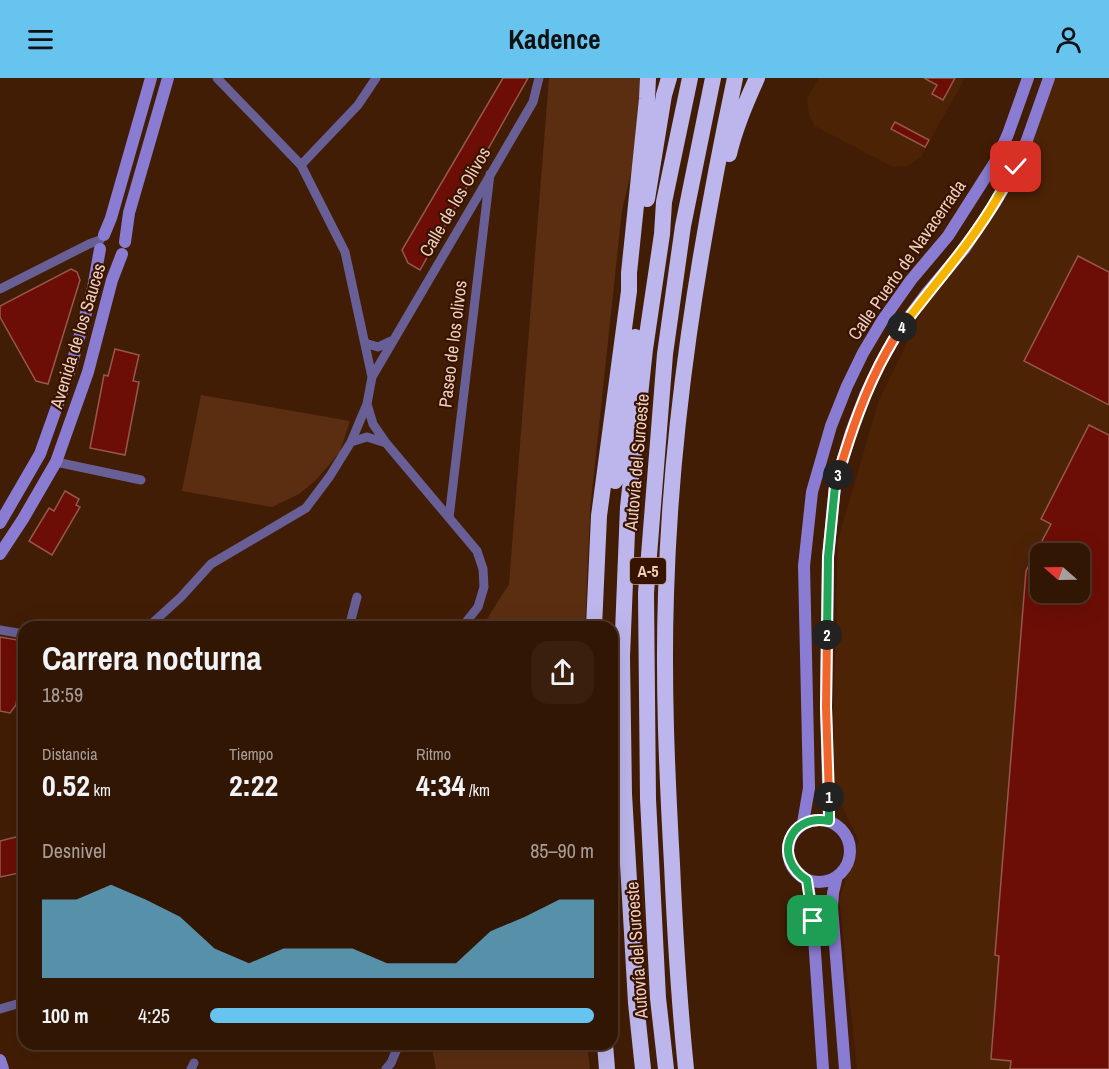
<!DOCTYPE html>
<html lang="es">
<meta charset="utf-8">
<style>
:root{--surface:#321604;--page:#3a1f0e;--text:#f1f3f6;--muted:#a89f9a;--line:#4d3526;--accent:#66c4ef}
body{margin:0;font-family:"Archivo Narrow",sans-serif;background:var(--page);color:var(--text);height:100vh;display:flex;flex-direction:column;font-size:22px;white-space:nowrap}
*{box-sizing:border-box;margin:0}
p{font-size:20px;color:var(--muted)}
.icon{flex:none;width:33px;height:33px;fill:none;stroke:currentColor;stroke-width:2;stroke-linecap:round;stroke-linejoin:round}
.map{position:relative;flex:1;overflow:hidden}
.sheet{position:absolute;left:18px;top:543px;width:600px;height:429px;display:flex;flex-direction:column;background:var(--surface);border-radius:18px;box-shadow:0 6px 24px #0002,0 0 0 2px var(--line)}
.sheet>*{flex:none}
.needle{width:39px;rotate:290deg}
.buttons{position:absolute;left:1030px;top:465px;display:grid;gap:12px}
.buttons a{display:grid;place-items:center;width:60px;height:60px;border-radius:12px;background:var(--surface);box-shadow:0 6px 24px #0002,0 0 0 2px var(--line);font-size:30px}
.pin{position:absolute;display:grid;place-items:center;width:51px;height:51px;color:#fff;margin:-26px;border-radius:12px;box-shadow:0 3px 9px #0006}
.km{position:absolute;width:30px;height:30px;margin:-15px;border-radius:50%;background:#222;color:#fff;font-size:16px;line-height:30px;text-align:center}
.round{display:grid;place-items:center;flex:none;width:63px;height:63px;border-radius:18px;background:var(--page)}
.headline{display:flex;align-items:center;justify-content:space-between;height:102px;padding:0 24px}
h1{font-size:33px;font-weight:700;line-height:45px}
.stats{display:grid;grid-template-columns:repeat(3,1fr);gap:9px;height:102px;padding:6px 24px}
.stats div{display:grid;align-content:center}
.stats b{font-size:30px;font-weight:700}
.stats small{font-size:16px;font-weight:400}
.stats p{font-size:16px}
.chart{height:168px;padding:12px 24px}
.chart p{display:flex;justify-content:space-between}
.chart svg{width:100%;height:108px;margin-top:6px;fill:var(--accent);opacity:.7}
ul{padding:0 24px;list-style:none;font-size:20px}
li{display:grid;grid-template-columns:96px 72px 1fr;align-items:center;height:45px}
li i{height:15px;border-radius:8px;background:var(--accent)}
header{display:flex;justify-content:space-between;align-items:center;height:78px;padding:0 24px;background:var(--accent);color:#111;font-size:27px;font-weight:700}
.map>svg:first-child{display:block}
.built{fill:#4d2306;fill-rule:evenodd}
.green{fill:#5b2e12}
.building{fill:#6c0e06;stroke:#96584e;stroke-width:1.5;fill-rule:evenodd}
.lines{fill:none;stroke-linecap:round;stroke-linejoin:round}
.street{stroke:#675f95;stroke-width:9}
.secondary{stroke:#8a7cd2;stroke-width:12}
.highway{stroke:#bdb6ec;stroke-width:16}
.split-1-casing{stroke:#fff;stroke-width:12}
.split-2-casing{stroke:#fff;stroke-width:12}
.split-3-casing{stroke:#fff;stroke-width:12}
.split-4-casing{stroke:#fff;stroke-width:12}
.split-5-casing{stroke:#fff;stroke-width:12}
.split-6-casing{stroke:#fff;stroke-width:12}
.split-1{stroke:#22a559;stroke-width:8}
.split-2{stroke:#f0652b;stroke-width:8}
.split-3{stroke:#22a559;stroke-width:8}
.split-4{stroke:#f0652b;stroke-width:8}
.split-5{stroke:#f5b400;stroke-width:8}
.split-6{stroke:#f5b400;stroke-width:8}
.labels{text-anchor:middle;stroke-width:4.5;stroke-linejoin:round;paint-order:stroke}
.shield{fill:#371300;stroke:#b79786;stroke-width:1.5}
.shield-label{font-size:16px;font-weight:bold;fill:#eecfbf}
.street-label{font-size:18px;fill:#eecfbf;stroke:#371300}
</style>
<header><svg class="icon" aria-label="menu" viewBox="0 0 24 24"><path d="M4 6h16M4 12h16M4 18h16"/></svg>Kadence<svg class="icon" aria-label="person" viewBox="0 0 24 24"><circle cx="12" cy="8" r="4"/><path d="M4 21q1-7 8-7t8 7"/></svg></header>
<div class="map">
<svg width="1109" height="991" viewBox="0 0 1109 991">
<rect width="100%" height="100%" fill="#421d05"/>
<!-- built -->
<path class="built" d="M819 0H965L921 79 906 88H891L815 48 809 37 807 21Z
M1055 0H1109V991H857L839 822 859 763 832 708 838 462 879 322 930 218 1025 76ZM1041 476H1080V514H1041Z"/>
<!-- green -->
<path class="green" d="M549 0H654L622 132 590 432 585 549H482L509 506Z
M201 317 350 343 340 374 316 402 299 416 272 429 182 413Z
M431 966H587L590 991H436Z"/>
<!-- building -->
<path class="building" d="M503 0H528L420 192 408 185 402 172Z
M924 0H955L943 22 932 16 937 7Z
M895 44 929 62 925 69 891 51Z
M1078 178 1109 194V327L1024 283Z
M71 191 77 194 80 202 48 306 36 303 0 239V228Z
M115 271 139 277 133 303 139 304 125 377 90 370 104 297 108 298Z
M1089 347 1109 357V991H1010L1011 983 991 981 999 878 995 877 1026 493 1051 446 1041 441ZM1041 476H1080V514H1041Z
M65 413 79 421 76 427 80 429 52 477 29 463 49 430 54 433Z
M0 559 24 563 16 627 10 635 0 633Z
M24 757V794L0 799V763Z"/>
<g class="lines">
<!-- street -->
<path class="street" d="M217 0 301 87 345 174 372 299 367 326 373 346 386 365 477 473 483 491 484 509 478 529 462 549
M301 87 358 27 376 0
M0 211 89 166 100 162
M365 265 378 269 393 262
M372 299 533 24 539 0
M351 364 367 326
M56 384 141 402
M449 440 490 96
M148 549 181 519 211 486 306 430 330 398 351 364 367 359 386 365
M349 549 357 519
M0 552 24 556
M0 931 24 924
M191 991 194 985
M386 991 391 985 399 966"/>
<!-- secondary -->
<path class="secondary" d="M104 157 111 140 151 0
M125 164 129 135 168 0
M0 445 40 376 71 289 93 210 100 171
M0 476 23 441 56 384 88 294 112 202 122 176
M788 773a31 31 0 1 1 62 0a31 31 0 1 1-62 0Z
M829 743 826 629 828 479 835 408 851 354 866 315 881 284 899 252 926 216 965 170 995 125 1016 89 1027 62 1049 0
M803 745 809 710 804 488 812 414 831 348 847 308 863 275 882 243 911 202 948 158 997 81 1008 56 1028 0
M837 798 833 815 832 829 845 991
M807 802 812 830 823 991
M0 982 3 991"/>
<!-- highway -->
<path class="highway" d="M729 76C735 49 746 24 757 0
M647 121 664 17 669 0
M615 403 635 259
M594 549 599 438 629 213V195L647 21 648 0
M605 966 607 991
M643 991 636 925 624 716 622 579 628 429 645 271 662 156 664 124 690 0
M666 991 658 920 648 721 646 515 665 276 683 148 713 0
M686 991C679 923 675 855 672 786 667 696 663 606 666 516 671 342 699 170 735 0"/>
</g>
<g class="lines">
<!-- split-1 casing -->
<g class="split-1-casing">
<path id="split-1" d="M813 843 807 802C772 780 789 735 829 743V719"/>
</g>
<!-- split-2 casing -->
<g class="split-2-casing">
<path id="split-2" d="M827 557 826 629 829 719"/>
</g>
<!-- split-3 casing -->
<g class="split-3-casing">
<path id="split-3" d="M827 557 828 479 835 408 838 397"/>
</g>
<!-- split-4 casing -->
<g class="split-4-casing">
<path id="split-4" d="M838 397C851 354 865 312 887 273 892 265 896 256 902 249"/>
</g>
<!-- split-5 casing -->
<g class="split-5-casing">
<path id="split-5" d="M902 249C934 206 971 166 998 119"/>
</g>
<!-- split-6 casing -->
<g class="split-6-casing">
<path id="split-6" d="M998 119 1016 89"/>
</g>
<!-- split-1 -->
<use href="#split-1" class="split-1"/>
<!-- split-2 -->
<use href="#split-2" class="split-2"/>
<!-- split-3 -->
<use href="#split-3" class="split-3"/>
<!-- split-4 -->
<use href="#split-4" class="split-4"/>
<!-- split-5 -->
<use href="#split-5" class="split-5"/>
<!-- split-6 -->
<use href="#split-6" class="split-6"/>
</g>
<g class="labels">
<!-- shield labels -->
<rect class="shield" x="630" y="480" width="36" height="26" rx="4.5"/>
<g class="shield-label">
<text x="648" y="499">A-5</text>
</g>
<!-- street labels -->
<g class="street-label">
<text transform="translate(455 124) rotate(-60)" y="6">Calle de los Olivos</text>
<text transform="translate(907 182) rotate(-55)" y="6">Calle Puerto de Navacerrada</text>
<text transform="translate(78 258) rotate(-73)" y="6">Avenida de los Sauces</text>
<text transform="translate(453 266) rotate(-83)" y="6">Paseo de los olivos</text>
<text transform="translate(637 384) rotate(-85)" y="6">Autovía del Suroeste</text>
<text transform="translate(637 872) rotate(-94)" y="6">Autovía del Suroeste</text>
</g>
</g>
</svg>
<div class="buttons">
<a><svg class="needle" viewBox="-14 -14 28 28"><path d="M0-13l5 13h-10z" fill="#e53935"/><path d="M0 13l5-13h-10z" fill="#a89f9a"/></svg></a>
</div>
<div class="pin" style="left:813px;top:843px;background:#1e9e55"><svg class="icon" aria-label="arrive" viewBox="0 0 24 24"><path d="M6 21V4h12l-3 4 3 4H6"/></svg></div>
<div class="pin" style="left:1016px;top:89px;background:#d93025"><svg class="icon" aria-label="check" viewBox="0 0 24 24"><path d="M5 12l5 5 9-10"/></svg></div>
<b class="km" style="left:829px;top:719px">1</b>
<b class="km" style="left:827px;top:557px">2</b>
<b class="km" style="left:838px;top:397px">3</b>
<b class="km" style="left:902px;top:249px">4</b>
<section class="sheet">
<div class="headline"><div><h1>Carrera nocturna</h1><p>18:59</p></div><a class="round"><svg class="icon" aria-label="share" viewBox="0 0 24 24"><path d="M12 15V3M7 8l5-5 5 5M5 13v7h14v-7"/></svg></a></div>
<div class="stats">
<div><p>Distancia</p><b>0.52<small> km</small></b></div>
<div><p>Tiempo</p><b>2:22</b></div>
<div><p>Ritmo</p><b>4:34<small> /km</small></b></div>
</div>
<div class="chart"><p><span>Desnivel</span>85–90 m</p>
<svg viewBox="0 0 160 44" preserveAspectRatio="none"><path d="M0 44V12L10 12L20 6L30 12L40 19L50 32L60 38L70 32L80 32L90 32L100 38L110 38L120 38L130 25L140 19L150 12L160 12V44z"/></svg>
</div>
<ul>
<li><b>100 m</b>4:25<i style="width:100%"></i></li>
</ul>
</section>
</div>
